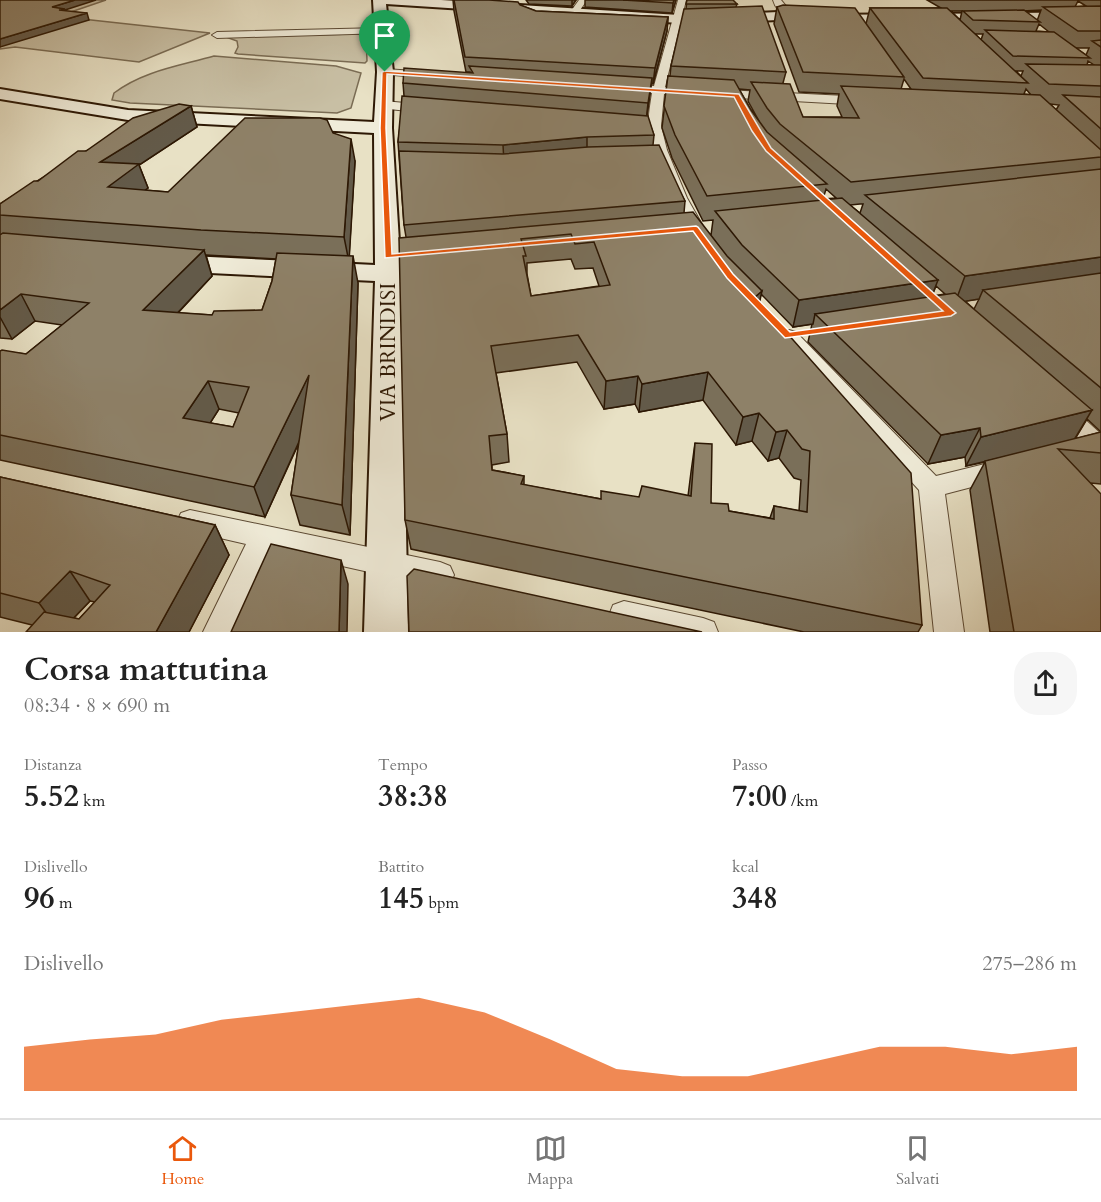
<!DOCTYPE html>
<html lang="it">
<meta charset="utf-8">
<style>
:root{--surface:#fff;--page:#f6f6f6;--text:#222;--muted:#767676;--line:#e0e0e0;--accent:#ea580c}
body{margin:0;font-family:Cardo,serif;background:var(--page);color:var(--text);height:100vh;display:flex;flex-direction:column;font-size:22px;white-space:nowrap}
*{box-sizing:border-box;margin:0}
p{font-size:20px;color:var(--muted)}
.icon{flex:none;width:33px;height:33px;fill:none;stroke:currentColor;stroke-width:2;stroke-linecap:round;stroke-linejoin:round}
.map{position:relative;height:632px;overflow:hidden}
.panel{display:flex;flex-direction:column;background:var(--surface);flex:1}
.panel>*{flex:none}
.pin{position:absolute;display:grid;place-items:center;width:51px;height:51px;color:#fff;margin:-62px -26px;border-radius:50% 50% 50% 0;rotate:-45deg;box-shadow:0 0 6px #0007}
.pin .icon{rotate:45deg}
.round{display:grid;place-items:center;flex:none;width:63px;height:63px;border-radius:24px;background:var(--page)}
.head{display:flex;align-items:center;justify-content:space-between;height:102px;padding:0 24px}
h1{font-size:33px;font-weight:600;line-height:45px}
.metrics{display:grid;grid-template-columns:repeat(3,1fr);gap:9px;height:102px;padding:6px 24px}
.metrics div{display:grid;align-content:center}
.metrics b{font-size:30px;font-weight:600}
.metrics small{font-size:16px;font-weight:400}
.metrics p{font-size:16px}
.chart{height:168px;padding:12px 24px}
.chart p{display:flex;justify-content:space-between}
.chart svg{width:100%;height:108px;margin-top:6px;fill:var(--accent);opacity:.7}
.tabs{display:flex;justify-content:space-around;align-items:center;height:84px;border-top:2px solid var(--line);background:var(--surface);font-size:16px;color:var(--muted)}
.tabs a{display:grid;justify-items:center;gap:3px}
.tabs .selected{color:var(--accent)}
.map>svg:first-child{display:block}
.green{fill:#c8bfa4;stroke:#7a6c54;stroke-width:1.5}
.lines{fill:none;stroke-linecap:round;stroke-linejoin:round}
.street-casing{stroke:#5c4a34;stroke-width:2}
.secondary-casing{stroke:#2d1804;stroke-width:4}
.street{fill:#f0ecd9;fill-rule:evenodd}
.secondary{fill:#f0ecd9;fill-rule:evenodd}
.wall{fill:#7a6f59;stroke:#2d1804;stroke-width:1.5;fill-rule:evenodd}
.shaded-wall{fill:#635a49;stroke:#2d1804;stroke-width:1.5}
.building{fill:#8e8168;stroke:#2d1804;stroke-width:1.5;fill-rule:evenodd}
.route{fill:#ea580c;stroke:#fff;stroke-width:1.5;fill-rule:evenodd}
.labels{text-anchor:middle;stroke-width:5;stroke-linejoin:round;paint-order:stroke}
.street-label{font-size:21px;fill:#2d1804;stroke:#f0ecd9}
</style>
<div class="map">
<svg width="1101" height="632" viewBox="0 0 1101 632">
<rect width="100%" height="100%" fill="#e8e1c5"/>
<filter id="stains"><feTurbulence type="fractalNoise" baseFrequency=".00333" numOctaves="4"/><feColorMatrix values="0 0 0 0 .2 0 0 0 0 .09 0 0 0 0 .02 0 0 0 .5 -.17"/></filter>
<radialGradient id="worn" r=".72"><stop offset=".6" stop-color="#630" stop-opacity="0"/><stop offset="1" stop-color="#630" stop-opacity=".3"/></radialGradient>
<!-- green -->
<path class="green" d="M0 0H106L65 14 73 18 210 33 139 62 15 47 0 49Z
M354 34H366L367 61 365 63 238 54 235 53 238 47 237 41 226 37Z
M214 56 336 66 361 73 351 108 337 113 130 103 112 100 114 93C143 71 179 66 214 56Z"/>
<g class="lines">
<!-- street casing -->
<g class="street-casing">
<path id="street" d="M579 0H587L578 13H572L571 11Z
M678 0H686L665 87 865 97 871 101 865 105 664 94 661 126 667 150 687 198 708 235 700 240 694 239C674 210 655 170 649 135 647 121 650 107 652 93L624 91 618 88 624 85 654 86Z
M773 0H781L790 11 789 13C780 15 775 7 773 0Z
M382 28 387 31 385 33 217 38 212 35 217 32Z
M385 69 430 72 436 75 430 78 381 74 380 72Z
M384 101 426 105 432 109 426 113 380 108 378 105Z
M789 330 796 332 936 476 1001 460 1010 463 1013 470 1010 477 945 494 964 632H934L919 490 782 340 779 336 782 332Z
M1061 403 1069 405 1101 434V454L1090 452 1053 417 1050 411 1053 405Z
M190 510 440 562 450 566 454 575 450 584 440 588 271 550 233 632H203L246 544 181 529 177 521 181 513Z
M624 601 703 618 714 622 718 632C684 632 646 632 613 625L609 615 613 605Z"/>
</g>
<!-- secondary casing -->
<g class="secondary-casing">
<path id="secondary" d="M373 0H441L695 16 778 12 785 16 778 20 695 24 386 4 393 72 392 128 401 274 408 632H364L375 281 169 271 160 268 156 263 160 258 169 255 375 265 374 133 128 120 0 99V89L128 110 374 122 377 72Z
M1101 12V20L824 23 817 19 824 15Z"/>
</g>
<!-- street -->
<use href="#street" class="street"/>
<!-- secondary -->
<use href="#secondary" class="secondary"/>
</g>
<!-- wall -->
<path class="wall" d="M453 0 520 5 536 11 668 17 667 31 653 84H651L647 116 654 135 653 145 685 201 684 213 711 235 713 220 703 221 672 158 662 128 668 76H670L671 66 686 9 687 0 737 4 736 7 786 72 783 83 803 117H842L837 106 839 94 799 92 774 24 777 7 866 24 870 8H941L927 0H1101V432L1087 419 1075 439 1101 432V484L1091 483 1101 632H990L970 490 985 462 966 466 965 457 928 464 808 342 812 324 793 327 761 294 759 302 922 625 918 632H804L411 549 405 520 406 237 404 225 398 142 404 96 403 83 470 73V72H466L454 11ZM1078 1 1086 6 1075 7ZM1041 10 1037 21 1024 11ZM951 11H962L960 20ZM1039 24 1049 32 1036 31ZM975 34H983L981 40ZM1076 48H1089L1086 55ZM1088 61 1094 65H1087ZM1016 71H1023L1021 76ZM904 79 911 89H901ZM739 89 750 90 748 101 759 121 751 110ZM1026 89 1031 95 1024 94ZM1050 104 1059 105 1056 110ZM826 189 836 198 823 199ZM860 204H863L860 213 850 205ZM571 259 575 269 593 268 599 286 531 296 527 274V263ZM936 286 945 294 932 296ZM979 299 974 309 965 301ZM577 362 604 409 635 404 639 412 703 400 736 445 752 441 768 461 779 458 794 478 801 480 799 511 774 506 770 518 729 511 711 503 695 443 691 472 688 496 601 499 524 485V476L492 470V465L509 462 507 434 496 373Z
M526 0H576L572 6 529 4Z
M585 0H676L672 13 585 7Z
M191 106 197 127 139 165 148 188 144 190 168 192 333 133 355 161 349 256 358 283 350 535 300 525 291 495 299 443 265 517 0 460V351L26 354 62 325 35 321 12 339 0 338V204L86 151ZM206 255 276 259 272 281 262 310 212 315 178 313 212 276ZM219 409 239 413 233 427 210 423Z
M0 477 215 525 229 555 189 632 32 625 0 617ZM90 601 95 602 79 619 74 618Z"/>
<!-- shaded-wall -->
<path class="shaded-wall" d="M75 0H96L65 10 67 15 52 7Z
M572 0H576L572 6Z
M674 0H676L672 13 673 3Z
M87 13 89 20 0 47V39Z
M668 17 667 31 653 84 655 68Z
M652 78 650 95 646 122 648 103Z
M191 106 197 127 139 165 148 188 117 211 100 162Z
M587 137V155L504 163 503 145Z
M351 139 355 161 349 262 344 237Z
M204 250 212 276 154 338 143 310Z
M353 256 358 283 350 535 342 505Z
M1101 257V280L983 290 979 299 955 303 965 276Z
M938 280 928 306 815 314 813 324 793 327 799 300Z
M762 291 756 318 755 297Z
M21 294 35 321 12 339 0 317V310Z
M708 372 703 400 639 412 642 384Z
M309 375 316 404 265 517 254 487Z
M638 376 635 404 604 409 606 381Z
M208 381 219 409 195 447 183 418Z
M1092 410 1074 440 966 466 981 437Z
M759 413 752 441 736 445 743 417Z
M980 428 965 457 928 464 941 435Z
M787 430 779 458 768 461 776 432Z
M215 525 229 555 189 632H156Z
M341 560 348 584 347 632H339Z
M70 571 90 601 60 632 39 603Z"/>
<!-- building -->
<path class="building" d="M0 0H75L52 7 65 9 59 10 87 13 0 39Z
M454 0H489L518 2 520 5 536 11 668 17 655 68 465 57Z
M623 0H674L673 3Z
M687 0H733L737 4H686Z
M783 5 855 8 904 77 803 72 777 7Z
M762 6 786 72 671 66 684 9Z
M1101 6V31H1078L1043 7Z
M870 8H947L1028 83 923 78Z
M1024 10 1040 22 973 20 963 11Z
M985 30 1054 32 1090 58 1013 56Z
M1101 40V47L1092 41Z
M1026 64 1101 65V86L1049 84Z
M469 66 652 78 648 103 403 83 404 68 473 73Z
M668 76 734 80 751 110 767 132 827 184 707 196 675 135 664 106Z
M751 82 790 84 803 117 859 118 841 86 1040 95 1101 150V157L851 182 780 124 767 108Z
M1063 95 1101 97V129Z
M402 96 648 116 654 135 587 137 503 145 398 142Z
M179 104 191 106 100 162 139 164 108 187 168 192 245 118H320L327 120 333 133 351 139 344 237 201 230 0 215V204L34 181H38L78 151H86L133 118Z
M659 145 685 201 404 225 399 151 503 154 588 147Z
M1101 169V257L965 276 865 195Z
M842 198 938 280 799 300 742 245 715 211Z
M693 212 727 256 762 291 755 297 911 473 922 625 405 520 399 238ZM571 234 575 244 594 242 610 285 531 296 523 256H526L521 239ZM578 335 606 381 638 376 642 384 708 372 743 417 759 413 776 432 787 430 802 449 810 451 807 512 774 506V519L729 511 728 504 711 503 712 444 695 443 691 496 642 486 639 497 601 491V499L521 484 524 476 492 470 489 436 507 434 491 346Z
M3 233 204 250 143 310 212 315 214 311 262 310 272 281 277 253 353 256 342 505 291 495 309 375 254 487 0 435V351L2 350 26 354 89 303 21 294 0 310V235ZM208 381 249 387 233 427 183 418Z
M1101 273V388L983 290Z
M955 293 1092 410 981 437 980 428 941 435 815 314Z
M1101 432V453L1058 449 1101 494V632H1014L985 461Z
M0 477 215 525 156 632H26L44 612 79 619 110 585 70 571 39 603 0 593Z
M271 544 341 560 339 632H231Z
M414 569 702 632H409L407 576Z"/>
<!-- route -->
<path class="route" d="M385 71 739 94 771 148 956 313 951 316 785 338 727 278 693 231 385 258 380 128 382 72ZM387 74 734 97 752 131 766 151 943 311 790 332 733 274 698 227 696 226 392 254 386 128Z"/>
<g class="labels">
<!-- street labels -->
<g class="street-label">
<text transform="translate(388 352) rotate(-90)" y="7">VIA BRINDISI</text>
</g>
</g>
<rect width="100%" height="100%" filter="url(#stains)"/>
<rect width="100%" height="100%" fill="url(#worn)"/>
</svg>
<div class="pin" style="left:385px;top:72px;background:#1e9e55"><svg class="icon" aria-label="arrive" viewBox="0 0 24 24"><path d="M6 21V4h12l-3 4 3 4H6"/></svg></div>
</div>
<section class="panel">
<div class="head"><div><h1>Corsa mattutina</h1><p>08:34 · 8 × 690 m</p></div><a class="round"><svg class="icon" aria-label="share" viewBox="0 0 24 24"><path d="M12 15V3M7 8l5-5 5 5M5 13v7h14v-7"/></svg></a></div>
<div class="metrics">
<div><p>Distanza</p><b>5.52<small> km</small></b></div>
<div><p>Tempo</p><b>38:38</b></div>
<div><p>Passo</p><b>7:00<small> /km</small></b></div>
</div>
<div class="metrics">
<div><p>Dislivello</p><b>96<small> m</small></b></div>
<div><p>Battito</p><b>145<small> bpm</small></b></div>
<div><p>kcal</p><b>348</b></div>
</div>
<div class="chart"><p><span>Dislivello</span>275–286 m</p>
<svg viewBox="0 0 160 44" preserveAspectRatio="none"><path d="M0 44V26L10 23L20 21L30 15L40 12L50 9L60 6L70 12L80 23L90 35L100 38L110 38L120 32L130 26L140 26L150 29L160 26V44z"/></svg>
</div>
</section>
<nav class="tabs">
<a class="selected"><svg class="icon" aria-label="home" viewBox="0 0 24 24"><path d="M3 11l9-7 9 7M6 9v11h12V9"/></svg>Home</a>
<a><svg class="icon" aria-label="map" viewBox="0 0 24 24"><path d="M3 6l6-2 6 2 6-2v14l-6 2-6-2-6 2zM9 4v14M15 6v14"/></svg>Mappa</a>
<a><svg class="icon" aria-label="saved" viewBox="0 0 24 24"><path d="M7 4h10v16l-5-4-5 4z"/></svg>Salvati</a>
</nav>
